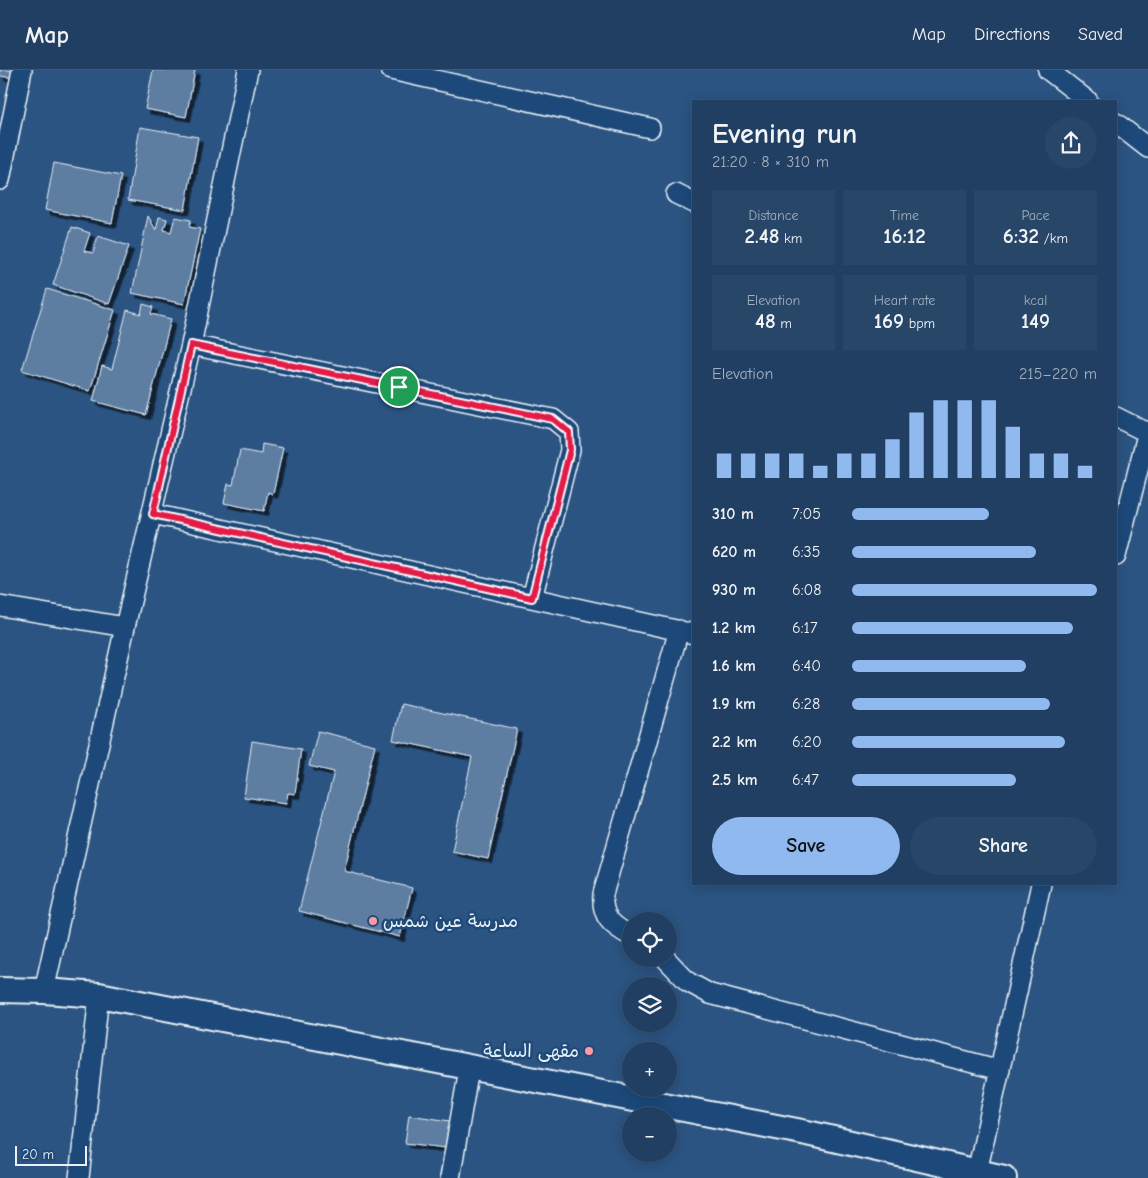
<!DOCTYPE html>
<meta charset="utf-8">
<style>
:root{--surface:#203f62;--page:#284668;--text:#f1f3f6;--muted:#a2afbe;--line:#3d5877;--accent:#90b9f0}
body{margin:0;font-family:"Comic Neue","Playpen Sans Arabic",sans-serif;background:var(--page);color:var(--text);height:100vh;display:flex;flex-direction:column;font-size:19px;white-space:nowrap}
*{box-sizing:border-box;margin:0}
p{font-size:16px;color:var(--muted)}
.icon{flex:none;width:28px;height:28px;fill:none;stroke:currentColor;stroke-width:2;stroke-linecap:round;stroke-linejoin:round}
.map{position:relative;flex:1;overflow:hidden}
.side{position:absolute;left:692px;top:30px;width:425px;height:785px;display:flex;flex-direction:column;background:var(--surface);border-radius:0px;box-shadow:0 2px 12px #0003,0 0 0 1px var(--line)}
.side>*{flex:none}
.buttons{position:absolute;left:622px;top:842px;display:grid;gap:10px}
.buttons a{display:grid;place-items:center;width:55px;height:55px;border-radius:50%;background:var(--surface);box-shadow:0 2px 12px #0003,0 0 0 1px var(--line);font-size:25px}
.scale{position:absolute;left:15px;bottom:12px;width:72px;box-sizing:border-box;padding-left:5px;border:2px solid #e8f1f8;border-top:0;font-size:14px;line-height:18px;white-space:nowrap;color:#e8f1f8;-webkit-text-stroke:4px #1f4a7a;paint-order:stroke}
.pin{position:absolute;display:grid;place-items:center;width:42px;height:42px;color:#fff;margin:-21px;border:2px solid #fff;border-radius:50%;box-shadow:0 1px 5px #0007}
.round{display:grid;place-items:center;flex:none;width:52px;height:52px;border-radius:26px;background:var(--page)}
.head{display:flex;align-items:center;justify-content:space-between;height:85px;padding:0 20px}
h1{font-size:28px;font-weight:800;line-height:38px}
.stats{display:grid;grid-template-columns:repeat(3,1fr);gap:8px;height:85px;padding:5px 20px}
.stats div{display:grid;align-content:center;border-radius:0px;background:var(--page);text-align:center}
.stats b{font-size:21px;font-weight:800}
.stats small{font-size:14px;font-weight:400}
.stats p{font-size:14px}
.chart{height:140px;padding:10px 20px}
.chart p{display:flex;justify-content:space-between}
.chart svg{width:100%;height:90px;margin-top:5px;stroke:var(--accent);stroke-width:6}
.button{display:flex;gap:10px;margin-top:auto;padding:10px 20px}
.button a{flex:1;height:58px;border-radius:30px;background:var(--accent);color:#111;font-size:20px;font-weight:800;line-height:58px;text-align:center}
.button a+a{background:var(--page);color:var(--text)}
ul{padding:0 20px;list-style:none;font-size:16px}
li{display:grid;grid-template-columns:80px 60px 1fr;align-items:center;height:38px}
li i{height:12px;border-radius:6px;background:var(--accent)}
header{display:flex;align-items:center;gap:30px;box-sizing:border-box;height:70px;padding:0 25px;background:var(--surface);border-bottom:1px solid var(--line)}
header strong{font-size:24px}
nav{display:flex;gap:28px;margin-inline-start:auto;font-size:18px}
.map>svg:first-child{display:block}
.building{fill:#5d7da1;stroke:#e8f1f8;filter:url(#shadow)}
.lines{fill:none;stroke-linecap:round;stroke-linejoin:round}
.minor-casing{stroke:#e8f1f8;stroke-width:22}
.tertiary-casing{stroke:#e8f1f8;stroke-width:28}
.minor{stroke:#1f4a7a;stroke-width:19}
.tertiary{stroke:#1f4a7a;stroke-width:24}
.route-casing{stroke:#fff;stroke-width:10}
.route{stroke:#e11d48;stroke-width:6}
.poi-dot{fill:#ff9aa2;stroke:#1f4a7a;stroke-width:2}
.labels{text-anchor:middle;stroke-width:5;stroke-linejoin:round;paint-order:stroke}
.poi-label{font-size:18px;fill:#e8f1f8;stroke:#1f4a7a;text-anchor:start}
</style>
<header>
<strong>Map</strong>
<nav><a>Map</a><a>Directions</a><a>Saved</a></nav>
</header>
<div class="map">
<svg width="1148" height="1108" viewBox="0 0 1148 1108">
<defs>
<filter id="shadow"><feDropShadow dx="4.5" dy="4.5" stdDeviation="0" flood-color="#0009"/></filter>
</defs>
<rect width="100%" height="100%" fill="#2b5482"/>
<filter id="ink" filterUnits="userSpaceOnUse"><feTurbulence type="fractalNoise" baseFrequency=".02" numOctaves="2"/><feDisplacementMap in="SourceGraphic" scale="10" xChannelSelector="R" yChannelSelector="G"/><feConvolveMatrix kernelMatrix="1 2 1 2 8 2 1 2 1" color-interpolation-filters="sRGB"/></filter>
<g filter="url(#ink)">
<!-- building -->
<path class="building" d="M0 0H17L15 8 0 6Z
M153 0H195L186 47 145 39Z
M140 57 198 67 185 140 128 130Z
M54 93 121 106 112 153 45 140Z
M148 146 156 160 159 147 167 149 164 160 171 162 175 147 191 150 189 157 200 159 184 234 132 223Z
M72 157 90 163 84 181 93 183 98 166 129 176 109 234 53 215Z
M47 219 115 240 90 321 22 300Z
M143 234 153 237 151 244 171 249 146 345 93 331 102 296 112 299 127 240 141 244Z
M262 374 283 378 273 424 268 422 264 441 224 433 228 414 233 415 240 380 261 384Z
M401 634 517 659 488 789 452 781 472 687 393 670Z
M318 661 375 675 344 801 412 818 400 867 299 841 334 702 309 696Z
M252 671 301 679 295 724 288 723 286 733 244 727Z
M409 1045 450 1051 446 1078 405 1073Z"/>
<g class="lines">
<!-- minor casing -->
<g class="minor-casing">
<path id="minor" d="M391 0 650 58
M1048 0 1088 31
M1116 53 1148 78
M0 110 22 0
M676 124 694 133
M191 275 553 349 569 362 570 380 532 528
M1116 347 1148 363
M153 444 694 564
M1116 486 1148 361
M0 536 125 557
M631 866C612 856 601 847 603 824L679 560
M666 889 688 912 710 924 1000 1000
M44 921 125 557 191 275 248 0
M977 1102 1041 814
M79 1108 99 925
M450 1108 469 999"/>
</g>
<!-- tertiary casing -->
<g class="tertiary-casing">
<path id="tertiary" d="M0 920 44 921 99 925 807 1063 1004 1108"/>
</g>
<!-- minor -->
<use href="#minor" class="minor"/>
<!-- tertiary -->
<use href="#tertiary" class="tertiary"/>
</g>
</g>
<g class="lines" filter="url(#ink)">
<!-- route casing -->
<g class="route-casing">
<path id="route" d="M191 275 553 349 569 362 570 380 532 528 153 444Z"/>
</g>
<!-- route -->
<use href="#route" class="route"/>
</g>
<!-- markers -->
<g class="poi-dot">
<circle cx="373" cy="851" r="5"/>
<circle cx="589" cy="981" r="5"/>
</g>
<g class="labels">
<!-- poi labels -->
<g class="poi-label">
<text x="383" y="857">مدرسة عين شمس</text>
<text x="579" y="987" text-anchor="end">مقهى الساعة</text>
</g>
</g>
</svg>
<div class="buttons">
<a><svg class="icon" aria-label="locate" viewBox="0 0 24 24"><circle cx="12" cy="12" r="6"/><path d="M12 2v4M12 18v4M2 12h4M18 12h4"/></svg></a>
<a><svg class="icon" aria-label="layers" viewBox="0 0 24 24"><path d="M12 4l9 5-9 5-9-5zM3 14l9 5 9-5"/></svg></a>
<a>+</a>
<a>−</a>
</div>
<div class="scale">20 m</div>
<div class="pin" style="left:399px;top:317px;background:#1e9e55"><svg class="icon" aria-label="arrive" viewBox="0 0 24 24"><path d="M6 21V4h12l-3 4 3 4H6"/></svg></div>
<section class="side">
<div class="head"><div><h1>Evening run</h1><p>21:20 · 8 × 310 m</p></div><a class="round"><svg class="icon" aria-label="share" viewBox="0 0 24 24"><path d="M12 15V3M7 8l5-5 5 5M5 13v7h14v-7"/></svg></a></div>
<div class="stats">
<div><p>Distance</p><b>2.48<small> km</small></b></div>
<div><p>Time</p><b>16:12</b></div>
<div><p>Pace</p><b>6:32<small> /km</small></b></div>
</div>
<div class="stats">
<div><p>Elevation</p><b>48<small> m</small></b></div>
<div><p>Heart rate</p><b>169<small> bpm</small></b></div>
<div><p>kcal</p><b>149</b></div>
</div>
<div class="chart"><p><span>Elevation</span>215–220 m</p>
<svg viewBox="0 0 160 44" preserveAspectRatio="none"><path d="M5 44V32M15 44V32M25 44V32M35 44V32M45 44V38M55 44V32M65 44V32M75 44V25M85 44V12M95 44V6M105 44V6M115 44V6M125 44V19M135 44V32M145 44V32M155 44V38"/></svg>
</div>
<ul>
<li><b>310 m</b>7:05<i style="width:56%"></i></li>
<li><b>620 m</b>6:35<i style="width:75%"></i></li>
<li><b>930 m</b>6:08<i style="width:100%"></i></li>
<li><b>1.2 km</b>6:17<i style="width:90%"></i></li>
<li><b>1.6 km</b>6:40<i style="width:71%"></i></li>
<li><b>1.9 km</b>6:28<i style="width:81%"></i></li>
<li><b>2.2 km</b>6:20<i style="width:87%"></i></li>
<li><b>2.5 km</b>6:47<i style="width:67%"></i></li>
</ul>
<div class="button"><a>Save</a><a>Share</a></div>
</section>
</div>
